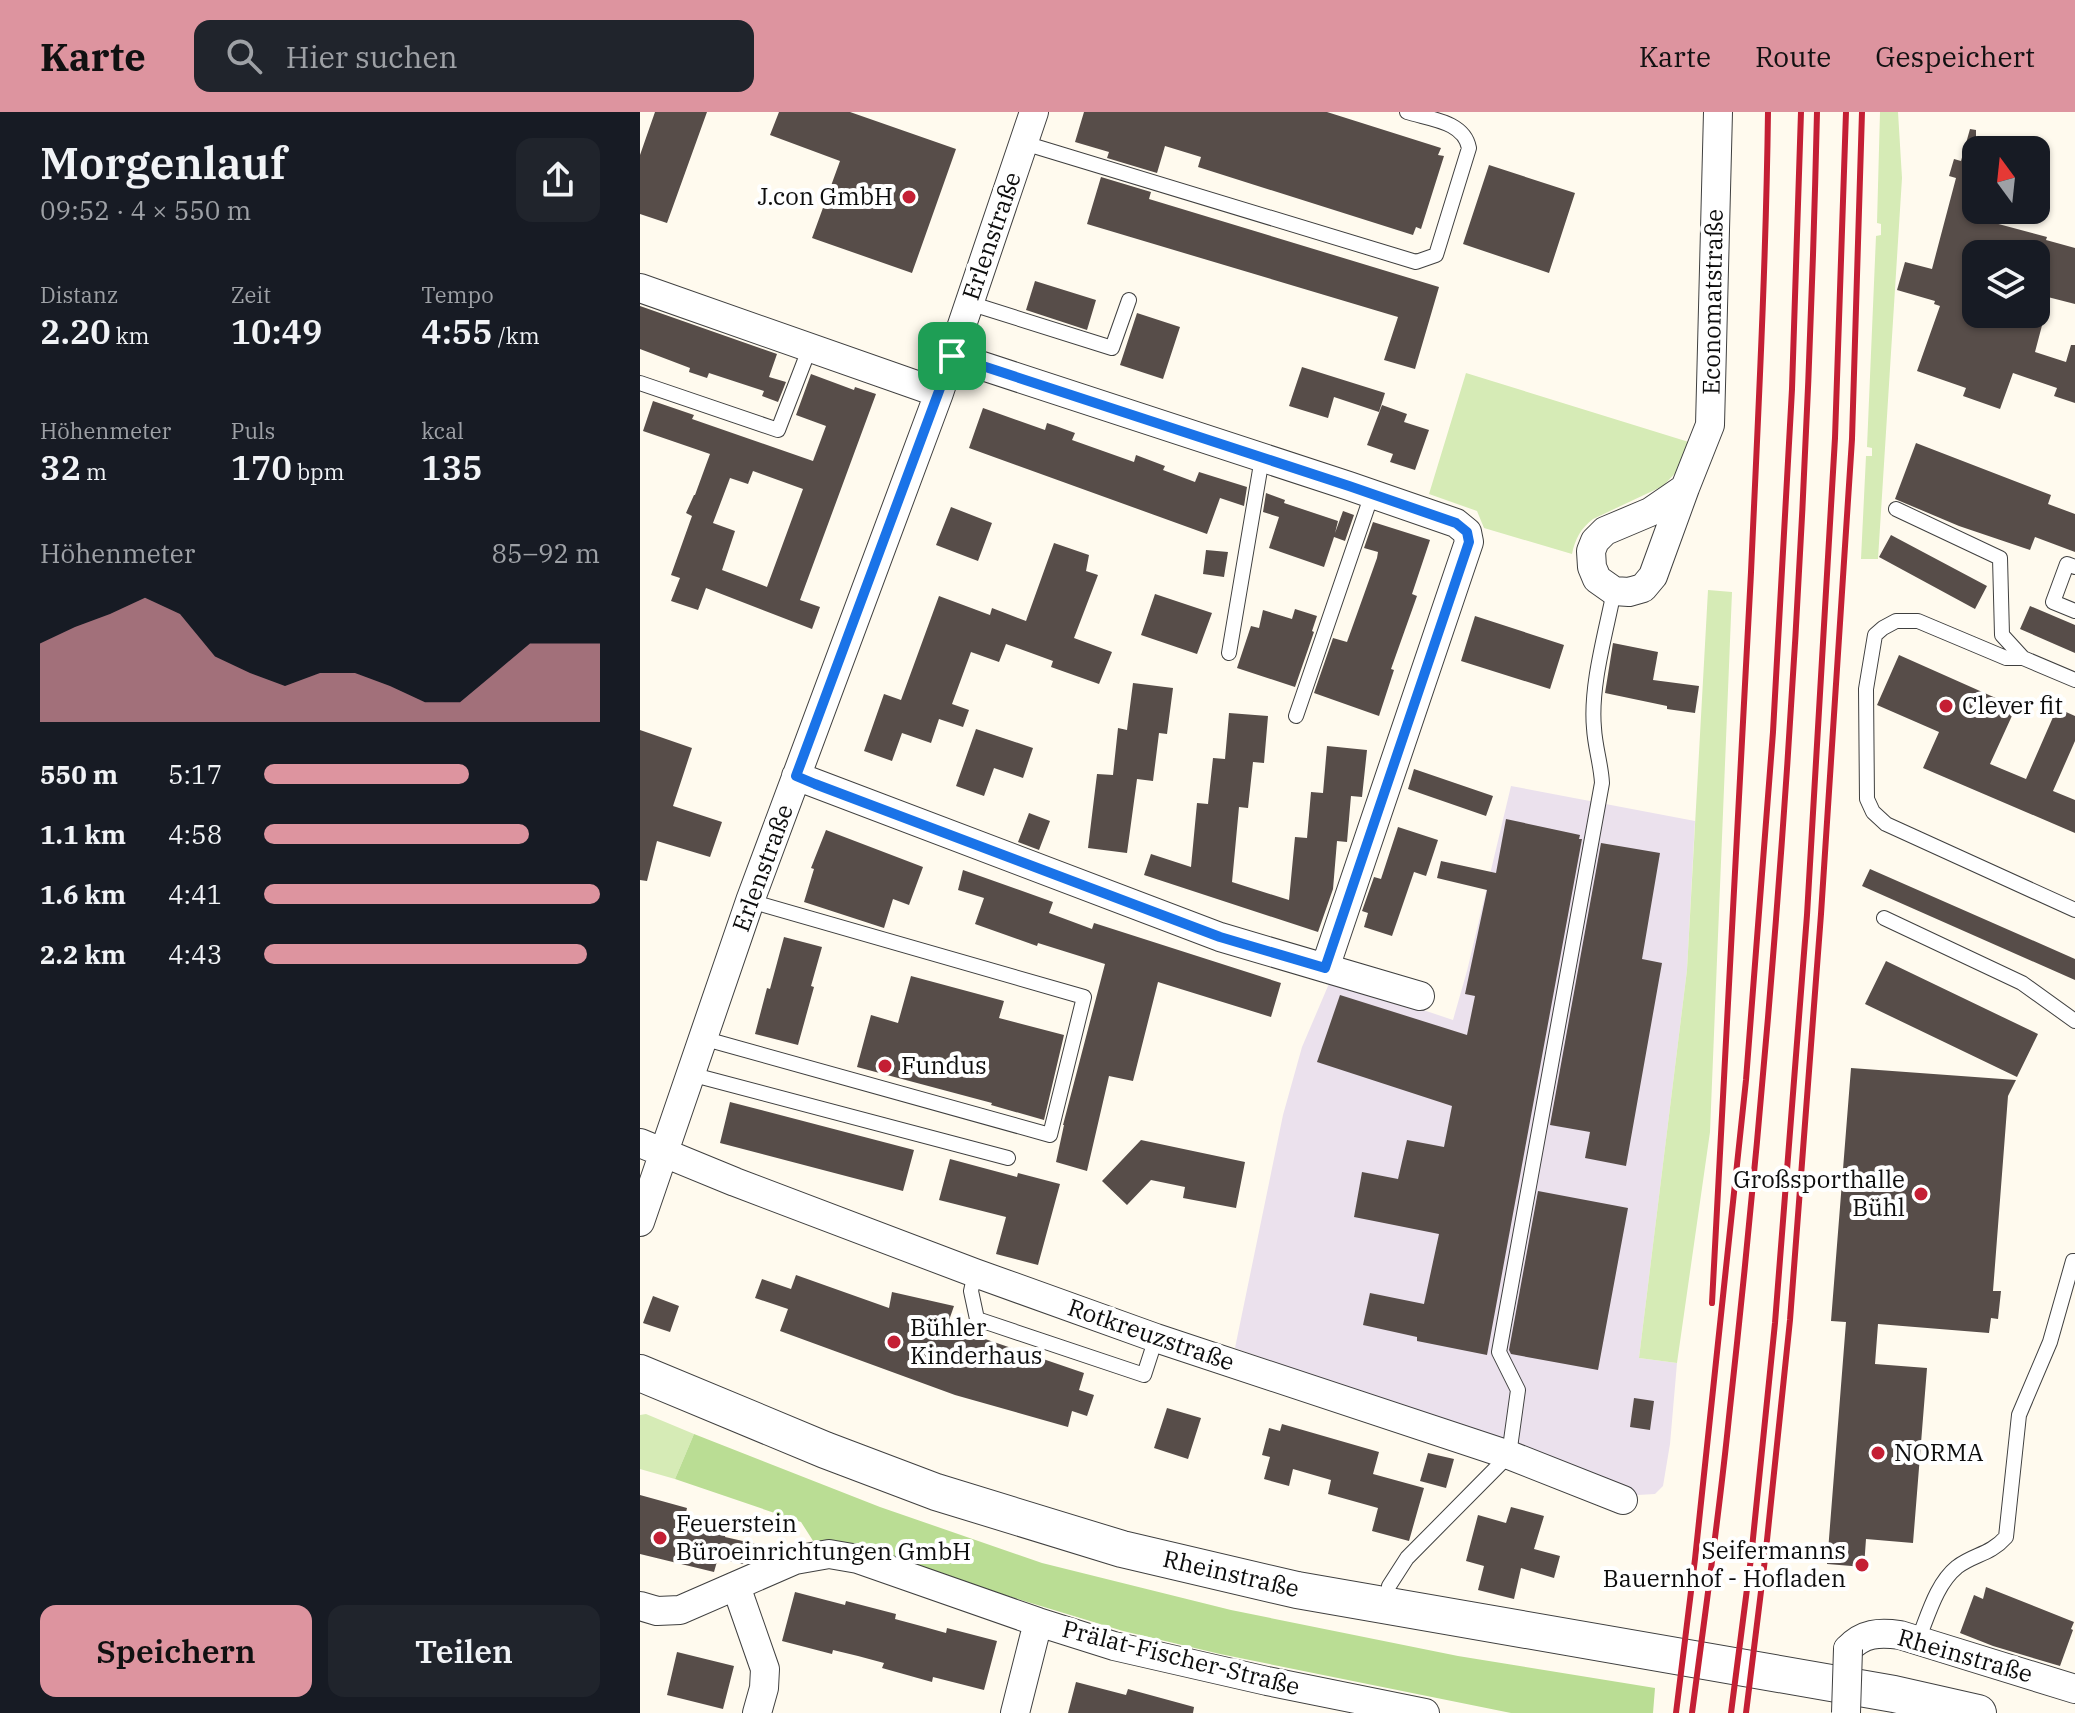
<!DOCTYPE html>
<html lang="de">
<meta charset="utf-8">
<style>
:root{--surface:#171b24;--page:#20242c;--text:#f1f3f6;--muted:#9ea1a6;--accent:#dd949f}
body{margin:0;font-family:"IBM Plex Serif",serif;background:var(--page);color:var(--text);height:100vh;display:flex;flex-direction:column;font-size:30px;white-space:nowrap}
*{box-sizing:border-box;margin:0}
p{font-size:26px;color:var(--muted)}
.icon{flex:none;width:44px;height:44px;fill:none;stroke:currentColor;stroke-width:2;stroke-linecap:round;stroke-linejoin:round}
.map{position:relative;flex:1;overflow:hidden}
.drawer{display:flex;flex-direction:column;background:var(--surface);width:640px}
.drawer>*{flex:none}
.needle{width:52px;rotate:345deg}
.buttons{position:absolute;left:1322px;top:24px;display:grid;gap:16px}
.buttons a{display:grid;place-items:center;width:88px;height:88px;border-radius:16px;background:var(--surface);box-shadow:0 2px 6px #0004;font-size:40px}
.pin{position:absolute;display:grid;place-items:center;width:68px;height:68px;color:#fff;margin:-34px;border-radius:16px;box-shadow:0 4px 12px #0006}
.round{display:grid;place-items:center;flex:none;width:84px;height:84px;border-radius:16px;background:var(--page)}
.headline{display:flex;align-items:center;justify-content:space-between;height:136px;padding:0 40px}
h1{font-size:44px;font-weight:600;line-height:60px}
.metrics{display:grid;grid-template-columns:repeat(3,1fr);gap:12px;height:136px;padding:8px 40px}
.metrics div{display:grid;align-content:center}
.metrics b{font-size:34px;font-weight:600}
.metrics small{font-size:22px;font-weight:400}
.metrics p{font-size:22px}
.chart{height:224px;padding:16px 40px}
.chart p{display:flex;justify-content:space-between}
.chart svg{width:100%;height:144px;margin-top:8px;fill:var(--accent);opacity:.7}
.button{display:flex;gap:16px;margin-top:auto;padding:16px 40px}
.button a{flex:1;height:92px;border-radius:16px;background:var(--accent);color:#111;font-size:32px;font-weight:600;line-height:92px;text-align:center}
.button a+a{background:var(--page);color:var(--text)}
ul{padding:0 40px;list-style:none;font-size:26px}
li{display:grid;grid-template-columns:128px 96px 1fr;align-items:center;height:60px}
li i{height:20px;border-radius:10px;background:var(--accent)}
header{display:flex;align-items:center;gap:48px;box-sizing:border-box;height:112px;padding:0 40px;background:var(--accent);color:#111}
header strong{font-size:38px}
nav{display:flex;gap:44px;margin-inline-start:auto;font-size:28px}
.search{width:560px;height:72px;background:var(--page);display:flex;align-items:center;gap:20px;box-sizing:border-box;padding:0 28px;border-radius:16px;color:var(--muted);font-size:30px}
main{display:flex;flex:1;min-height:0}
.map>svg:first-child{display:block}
.industrial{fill:#ebe1ed}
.green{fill:#d6ebb6}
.forest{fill:#badd94}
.building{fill:#574d49;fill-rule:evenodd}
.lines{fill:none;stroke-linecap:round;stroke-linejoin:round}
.service-casing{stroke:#404040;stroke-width:16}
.minor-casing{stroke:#404040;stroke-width:30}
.tertiary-casing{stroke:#404040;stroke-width:38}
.service{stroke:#fff;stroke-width:14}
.minor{stroke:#fff;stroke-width:28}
.tertiary{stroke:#fff;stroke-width:36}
.rail{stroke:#c41f34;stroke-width:6}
.minor-bridge-casing{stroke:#404040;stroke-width:30;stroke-linecap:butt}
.minor-bridge{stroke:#fff;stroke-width:28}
.route-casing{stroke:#fff;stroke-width:16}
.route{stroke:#1a73e8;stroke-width:10}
.poi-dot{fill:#c41f34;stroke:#fff;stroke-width:3}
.labels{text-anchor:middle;stroke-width:8;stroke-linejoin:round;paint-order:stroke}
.poi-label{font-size:24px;fill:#0d0d0d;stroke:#fff;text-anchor:start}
.street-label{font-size:24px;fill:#0d0d0d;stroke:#fff}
</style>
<header>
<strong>Karte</strong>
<div class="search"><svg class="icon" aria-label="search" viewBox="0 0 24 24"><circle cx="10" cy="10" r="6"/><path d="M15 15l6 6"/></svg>Hier suchen</div>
<nav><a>Karte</a><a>Route</a><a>Gespeichert</a></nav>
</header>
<main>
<section class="drawer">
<div class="headline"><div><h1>Morgenlauf</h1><p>09:52 · 4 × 550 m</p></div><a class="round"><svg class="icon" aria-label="share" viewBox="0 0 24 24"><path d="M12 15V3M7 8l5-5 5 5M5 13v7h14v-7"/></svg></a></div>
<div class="metrics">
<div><p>Distanz</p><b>2.20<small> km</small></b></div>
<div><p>Zeit</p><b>10:49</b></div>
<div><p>Tempo</p><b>4:55<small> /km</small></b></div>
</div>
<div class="metrics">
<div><p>Höhenmeter</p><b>32<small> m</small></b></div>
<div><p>Puls</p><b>170<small> bpm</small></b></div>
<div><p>kcal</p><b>135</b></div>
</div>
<div class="chart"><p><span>Höhenmeter</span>85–92 m</p>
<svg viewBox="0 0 160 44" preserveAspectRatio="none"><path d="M0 44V20L10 15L20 11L30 6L40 11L50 24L60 29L70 33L80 29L90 29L100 33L110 38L120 38L130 29L140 20L150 20L160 20V44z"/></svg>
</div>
<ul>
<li><b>550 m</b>5:17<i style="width:61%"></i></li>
<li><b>1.1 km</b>4:58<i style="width:79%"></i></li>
<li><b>1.6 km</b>4:41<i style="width:100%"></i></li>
<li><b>2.2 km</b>4:43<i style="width:96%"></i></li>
</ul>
<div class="button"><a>Speichern</a><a>Teilen</a></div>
</section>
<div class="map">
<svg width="1435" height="1601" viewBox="0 0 1435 1601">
<rect width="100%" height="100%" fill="#fffaee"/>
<!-- industrial -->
<path class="industrial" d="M871 674 1055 709 1047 858 999 1246 1037 1251 1030 1332 1023 1374 1015 1382 998 1383 595 1236 643 1003 662 935 691 867 813 908 827 859Z"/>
<!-- green -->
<path class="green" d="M1240 0H1258L1262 66 1238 447H1221L1226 344H1232V336L1227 335 1236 124 1241 123V112L1237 111Z
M826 261 1052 331 1042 354 1023 374 953 407C941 416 935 427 932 442L844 416 837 399 789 382Z
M1068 478 1092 480 1070 1020 1037 1251 999 1246 1047 858Z
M6 1302 54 1322 35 1367 0 1357V1303Z"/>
<!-- forest -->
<path class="forest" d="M54 1322 240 1395 402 1451 591 1498 818 1544 1015 1576 1013 1601H871L580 1542 483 1519 200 1433 177 1435 161 1410 35 1367Z"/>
<!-- building -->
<path class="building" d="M15 0H67L27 111 0 102V43Z
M139 0H210L316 37 272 161 172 126 200 49 130 23Z
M444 0H687L801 36 798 43 804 44 781 117 776 115 773 123 558 55 561 45 525 34 517 61 467 46 469 40 435 30Z
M1330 17 1336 18V106L1407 125 1406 128 1435 136V192L1396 182V142H1336V202H1405L1395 240 1426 250 1431 233H1435V291L1414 284 1417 276 1373 261 1360 297 1323 284 1326 276 1277 259 1300 194 1294 192 1295 189 1257 178 1265 150 1292 157 1316 66 1309 64 1314 47 1321 49Z
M849 53 935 81 909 161 823 132Z
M461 65 511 80 509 87 799 175 775 257 744 248 758 205 447 112Z
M395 169 456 188 447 218 386 198Z
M0 194 137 242 129 265 146 270 138 290 122 284 124 279 69 261 67 266 49 260 50 256 0 237Z
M497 201 540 215 523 267 480 253Z
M662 255 745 281 739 300 694 285 688 306 649 294Z
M171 262 214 278 215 275 236 282 160 488 180 495 172 517 66 476 58 498 31 489 40 466 31 463 52 404 46 401 54 383H55L70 342 3 319 13 289 54 303 52 307 173 349 186 314 156 303ZM113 359 163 377 127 475 82 458 95 419 73 411 90 366 108 372Z
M742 293 767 302 764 310 789 318 775 358 750 350 753 342 727 333Z
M343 296 405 318 407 311 416 314 435 321 432 328 494 350 496 343 525 354 523 358 555 370 559 360 607 375 604 394 580 386 567 422 329 336Z
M1276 331 1411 383 1408 392 1435 402V440L1395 425 1390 438 1319 414 1255 387Z
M626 381 645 388 644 391 698 409 695 421 703 399 714 403 705 429 694 425 684 455 629 436 639 405 623 400Z
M311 395 352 411 338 449 296 433Z
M733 410 790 428 772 482 777 484 751 557 754 558 739 604 674 581 693 526 707 530 737 446 738 440 724 436Z
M1251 423 1347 474 1335 497 1239 445Z
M414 431 449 443 446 459 458 463 434 526 472 540 459 572 411 555 413 549 366 532 359 550 331 540 312 592 329 598 323 615 299 607 291 631 262 621 252 649 224 639 244 582 261 588 299 484 350 503 352 496 386 509Z
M566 438 588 440 584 465 563 462Z
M515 482 572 501 557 542 501 523Z
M1390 494 1435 513V541L1380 517Z
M655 497 677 504 672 519 674 520 655 575 597 556 611 514 619 516 623 498 652 507Z
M835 504 924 533 910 577 821 549Z
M973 531 1018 540 1013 568 1059 574 1055 601 1027 597V594L965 581Z
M1259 543 1376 595 1350 652 1386 667 1417 596 1435 604V629L1413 679 1435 688V721L1283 656 1299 620 1237 593Z
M493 571 533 576 527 622 519 621 513 669 497 667 487 741 448 736 457 662 473 663 478 616 487 618Z
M589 601 628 604 624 651 613 650 608 696 599 695 592 770 649 788 655 725 667 726 671 680 683 681 687 634 727 638 722 685 711 684 707 730 697 729 693 777 678 820 504 763 511 742 551 755 557 691 568 692 573 646 585 647Z
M336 617 393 636 383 666 354 656 344 684 316 674Z
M0 618 52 636 33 694 82 710 70 745 17 729 7 769 0 768Z
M774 657 853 684 846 704 768 677Z
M389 701 410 709 399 738 378 730Z
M866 707 940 723 939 727H942L847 1243 777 1229V1225L723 1213 730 1181 784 1192 799 1122 714 1105 722 1060 758 1067 767 1028 804 1035 812 994 677 950 700 883 827 923 835 884 825 882 847 778 797 766 801 749 856 761Z
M758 715 798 728 786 764 774 760 752 824 724 815 728 801 722 799 734 765 741 767Z
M186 718 283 755 269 793 253 787 244 816 164 790 174 757 171 756Z
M961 731 1020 741 1002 847 1022 851 986 1054 945 1046 950 1020 910 1013Z
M1230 757 1435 847V868L1222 774Z
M323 758 413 790 409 801 452 817 454 811 641 871 631 905 518 870 493 969 469 964 447 1059 416 1050 424 1013H423L465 852 398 831 397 834 335 812 344 786 318 778Z
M144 825 182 835 171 874 174 875 158 933 115 922 127 876 130 877Z
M1246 849 1398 922 1377 965 1225 892Z
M271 864 364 889 359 906 424 923 404 1008 351 993 352 991 217 955 231 903 258 911Z
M1211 956 1376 968 1368 984 1353 1179H1361L1358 1207 1351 1206 1349 1221 1238 1212 1235 1252 1287 1256 1273 1431 1226 1427 1224 1455 1187 1452 1206 1210 1191 1209Z
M90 990 274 1038 263 1079 80 1031Z
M501 1028 605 1050 596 1096 543 1086 545 1075 511 1068 487 1093 462 1069Z
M310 1047 377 1065 378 1061 420 1072 398 1153 356 1142 366 1105 299 1088Z
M898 1079 988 1096 958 1258 871 1242 869 1238Z
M156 1163 249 1196 252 1180 314 1194 307 1214 444 1261 439 1278 454 1283 447 1304 432 1299 428 1315 315 1283 140 1219 148 1197 115 1186 122 1167 151 1177Z
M13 1184 39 1194 30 1220 3 1211Z
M994 1286 1014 1289 1010 1318 990 1315Z
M527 1296 561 1306 548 1347 514 1336Z
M642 1312 739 1340 733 1362 784 1376 769 1429 732 1419 738 1396 688 1382 691 1368 653 1357 649 1374 624 1367 630 1345 622 1343 629 1316 640 1319Z
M788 1341 814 1347 806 1376 780 1369Z
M0 1383 47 1396 44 1410 86 1421 85 1425 139 1437 102 1452 78 1446 74 1460 0 1442Z
M871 1395 904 1404 894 1437 920 1444 914 1466 881 1456 874 1487 838 1478 844 1454 826 1449 838 1403 866 1411Z
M1346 1475 1434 1510 1431 1517 1433 1518 1420 1554 1353 1534 1320 1521 1334 1483 1343 1487Z
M155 1480 205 1493 206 1489 256 1502 255 1507 281 1514 306 1521 307 1516 357 1529 344 1578 293 1565 292 1570 242 1556 244 1551 218 1544 193 1538 192 1542 142 1529Z
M37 1540 94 1554 83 1597 27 1583Z
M436 1570 486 1583 488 1577 554 1595 553 1601H428Z"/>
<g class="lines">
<!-- service casing -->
<g class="service-casing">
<path id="service" d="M384 31 776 150 796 143 829 36C824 9 789 7 767 0
M329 191 472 236 489 188
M0 271 138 318 170 235
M1256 397 1360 446 1362 523 1383 546 1435 568
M1435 455 1427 452 1413 490 1435 499
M589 541 622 346
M1383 546H1366L1278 509H1256L1243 516 1235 523 1226 577 1227 687 1233 700 1246 712 1435 798
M656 604 732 382
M1244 806 1382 871 1435 909
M62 926 410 1023 444 885 110 789
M50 962 368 1046
M335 1161 331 1179 337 1207 504 1263 516 1226
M749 1474 767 1446 869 1343 878 1278 859 1240 962 671C961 652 955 635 954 616 950 574 966 520 974 479
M1278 1528C1288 1504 1296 1472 1317 1455 1334 1442 1350 1443 1366 1425L1379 1303 1410 1230 1433 1149H1435"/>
</g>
<!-- minor casing -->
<g class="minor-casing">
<path id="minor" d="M0 176 299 281
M312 244 709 374 816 411 827 420 829 430 685 856
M1045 376 1013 464 1003 476 989 480 974 479 957 467 952 455 951 439 955 429 965 419 1010 400 1045 376 1070 313 1078 0
M156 664 580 825 780 884
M0 1031 95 1070 335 1161 516 1226 869 1343 983 1388
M0 1110 110 789 299 281 394 0
M96 1474 125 1557 124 1576 117 1601
M0 1494 17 1499 40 1498 155 1448 189 1442 218 1447 398 1510 474 1534 627 1569 785 1601
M1208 1537C1223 1521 1239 1520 1260 1523L1435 1577
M375 1601 398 1510"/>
</g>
<!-- tertiary casing -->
<g class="tertiary-casing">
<path id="tertiary" d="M0 1261 185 1338 296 1380 482 1437 657 1478 1254 1582 1338 1601"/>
</g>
<!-- service -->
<use href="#service" class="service"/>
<!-- minor -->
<use href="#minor" class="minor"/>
<!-- tertiary -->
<use href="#tertiary" class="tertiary"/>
<!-- rail -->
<path class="rail" d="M1072 1191C1087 947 1100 703 1111 460 1118 306 1126 153 1128 0
M1036 1601 1055 1447 1106 968 1133 620 1152 277 1161 0
M1052 1601C1065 1502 1079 1404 1089 1305 1137 871 1167 436 1177 0
M1091 1601 1111 1446 1135 1211 1167 803 1195 326 1206 0
M1106 1601 1125 1447 1150 1208 1181 802 1212 327 1222 0"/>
<!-- minor-bridge casing -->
<g class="minor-bridge-casing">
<path id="minor-bridge" d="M1206 1601 1208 1537"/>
</g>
<!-- minor-bridge -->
<use href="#minor-bridge" class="minor-bridge"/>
</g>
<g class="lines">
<!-- route casing -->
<g class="route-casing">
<path id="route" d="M312 244 709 374 816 411 827 420 829 430 685 856 580 825 175 672 156 664Z"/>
</g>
<!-- route -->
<use href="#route" class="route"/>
</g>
<!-- markers -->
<g class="poi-dot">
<circle cx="269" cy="85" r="8"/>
<circle cx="1306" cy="594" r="8"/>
<circle cx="245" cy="954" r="8"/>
<circle cx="1281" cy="1082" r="8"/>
<circle cx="254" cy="1230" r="8"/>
<circle cx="1238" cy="1341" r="8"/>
<circle cx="20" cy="1426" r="8"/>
<circle cx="1222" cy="1453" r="8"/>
</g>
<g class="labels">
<!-- poi labels -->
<g class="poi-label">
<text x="253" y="93" text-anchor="end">J.con GmbH</text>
<text x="1322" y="602">Clever fit</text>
<text x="261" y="962">Fundus</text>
<text x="1265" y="1076" text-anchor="end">Großsporthalle<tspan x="1265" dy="28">Bühl</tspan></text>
<text x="270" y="1224">Bühler<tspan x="270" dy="28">Kinderhaus</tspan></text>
<text x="1254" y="1349">NORMA</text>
<text x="36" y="1420">Feuerstein<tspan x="36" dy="28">Büroeinrichtungen GmbH</tspan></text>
<text x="1206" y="1447" text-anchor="end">Seifermanns<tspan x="1206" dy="28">Bauernhof - Hofladen</tspan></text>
</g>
<!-- street labels -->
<g class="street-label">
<text transform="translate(352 124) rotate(-71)" y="8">Erlenstraße</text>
<text transform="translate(1073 190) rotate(-89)" y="8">Economatstraße</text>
<text transform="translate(123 756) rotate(-70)" y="8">Erlenstraße</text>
<text transform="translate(511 1223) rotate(19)" y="8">Rotkreuzstraße</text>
<text transform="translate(591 1462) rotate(13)" y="8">Rheinstraße</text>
<text transform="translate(1325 1544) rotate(16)" y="8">Rheinstraße</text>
<text transform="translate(541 1546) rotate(14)" y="8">Prälat-Fischer-Straße</text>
</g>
</g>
</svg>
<div class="buttons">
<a><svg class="needle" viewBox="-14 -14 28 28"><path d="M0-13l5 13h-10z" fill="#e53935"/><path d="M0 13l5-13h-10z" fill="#9ea1a6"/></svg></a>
<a><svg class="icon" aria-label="layers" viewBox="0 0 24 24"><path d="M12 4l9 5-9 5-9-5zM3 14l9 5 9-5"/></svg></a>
</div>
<div class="pin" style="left:312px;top:244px;background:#1e9e55"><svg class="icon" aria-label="arrive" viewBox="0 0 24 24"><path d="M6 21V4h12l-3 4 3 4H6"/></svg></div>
</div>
</main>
